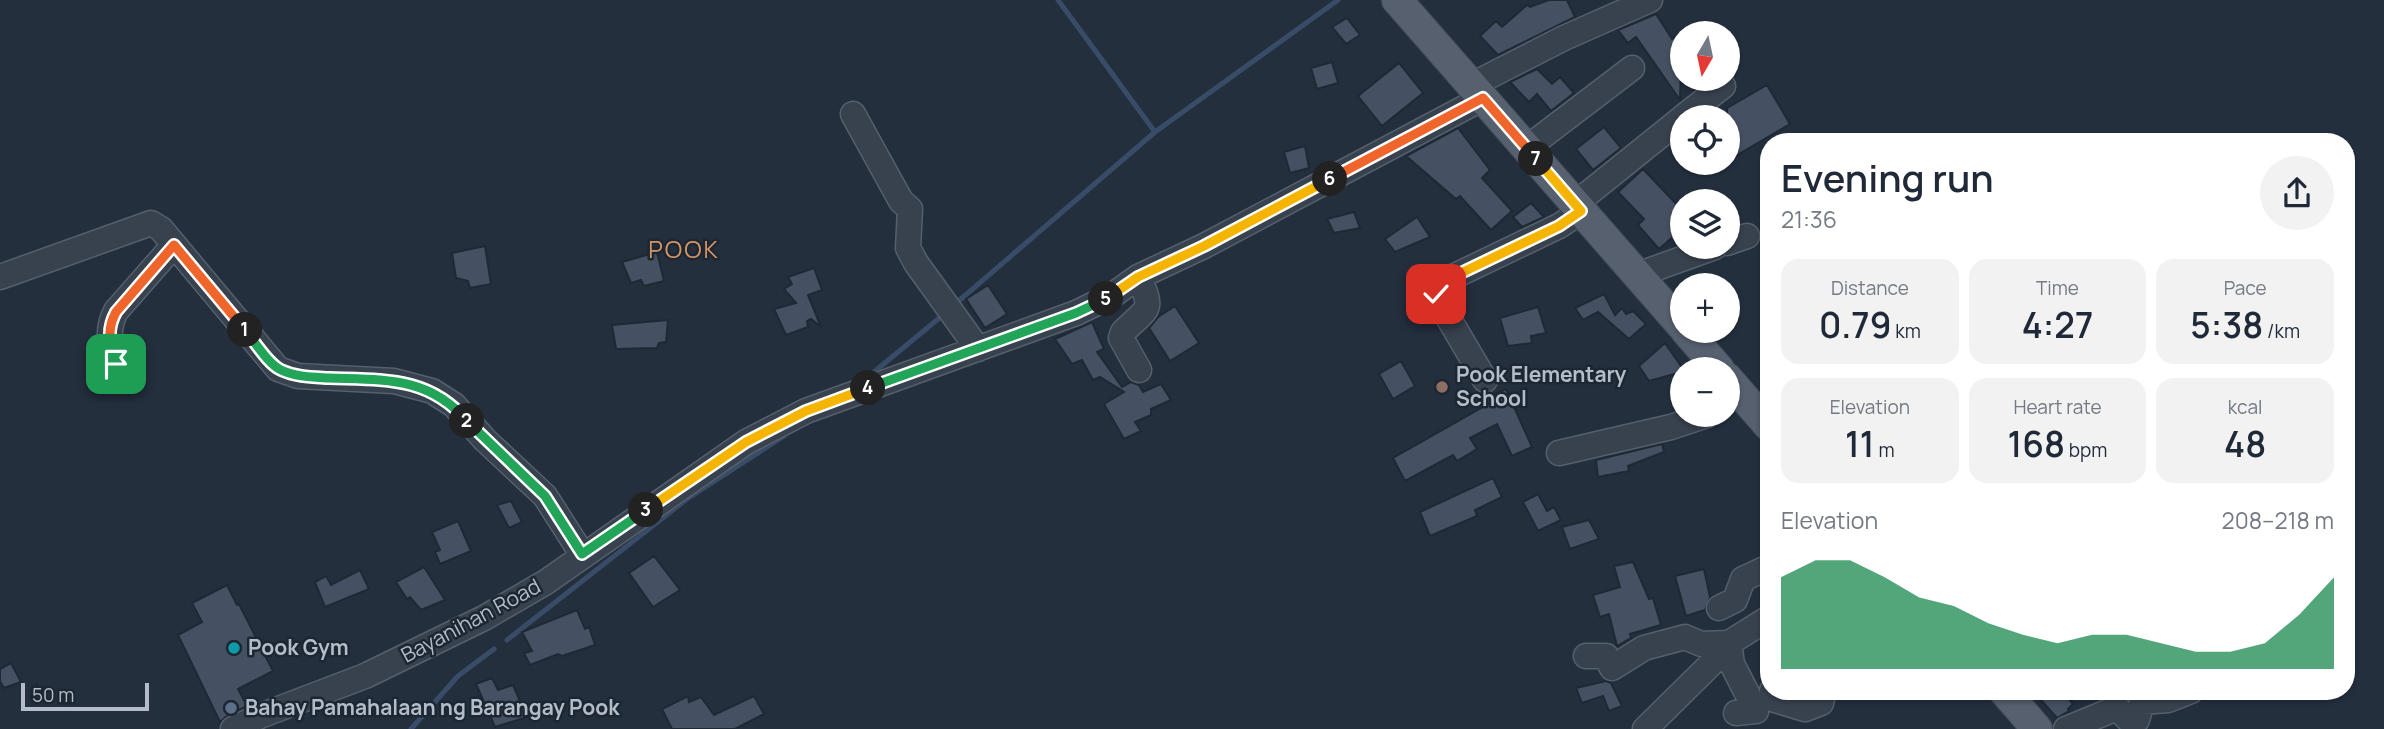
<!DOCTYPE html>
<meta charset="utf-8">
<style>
:root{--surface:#fff;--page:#f2f2f3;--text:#1f2937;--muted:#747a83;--accent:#0b8043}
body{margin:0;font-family:Manrope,sans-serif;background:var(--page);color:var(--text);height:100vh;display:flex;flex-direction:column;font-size:26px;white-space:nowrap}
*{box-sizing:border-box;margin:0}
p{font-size:23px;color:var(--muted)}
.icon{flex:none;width:38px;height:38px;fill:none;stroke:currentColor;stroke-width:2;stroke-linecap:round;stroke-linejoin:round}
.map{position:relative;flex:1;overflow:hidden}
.details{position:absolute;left:1760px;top:133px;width:595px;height:567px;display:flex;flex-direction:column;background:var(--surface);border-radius:28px;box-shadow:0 2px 5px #0004}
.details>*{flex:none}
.needle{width:46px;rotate:189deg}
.tools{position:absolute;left:1670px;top:21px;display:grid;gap:14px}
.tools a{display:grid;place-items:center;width:70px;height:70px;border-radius:50%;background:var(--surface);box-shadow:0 2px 5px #0004;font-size:35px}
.scale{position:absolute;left:21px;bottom:18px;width:128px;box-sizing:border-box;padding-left:7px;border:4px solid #b4bcc9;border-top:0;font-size:19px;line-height:24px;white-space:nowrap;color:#b4bcc9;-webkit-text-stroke:5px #1d2633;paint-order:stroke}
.pin{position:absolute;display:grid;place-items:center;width:60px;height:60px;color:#fff;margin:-30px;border-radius:14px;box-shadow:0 4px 10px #0006}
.km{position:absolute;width:35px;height:35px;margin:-18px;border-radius:50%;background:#222;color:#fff;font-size:19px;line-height:35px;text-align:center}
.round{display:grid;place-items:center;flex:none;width:74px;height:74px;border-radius:37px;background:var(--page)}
.head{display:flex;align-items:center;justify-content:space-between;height:119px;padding:0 21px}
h1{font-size:38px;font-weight:600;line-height:52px}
.stats{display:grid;grid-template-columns:repeat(3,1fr);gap:10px;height:119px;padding:7px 21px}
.stats div{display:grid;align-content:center;border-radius:18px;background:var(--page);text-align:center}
.stats b{font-size:35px;font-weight:600}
.stats small{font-size:19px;font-weight:400}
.stats p{font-size:19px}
.chart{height:196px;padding:14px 21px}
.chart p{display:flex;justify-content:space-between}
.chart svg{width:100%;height:126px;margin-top:7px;fill:var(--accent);opacity:.7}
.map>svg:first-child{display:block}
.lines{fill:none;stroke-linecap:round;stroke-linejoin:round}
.stream{stroke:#394c67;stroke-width:5}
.building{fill:#455162;stroke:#1f2835;stroke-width:2}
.minor-casing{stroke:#565f6c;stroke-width:27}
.major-casing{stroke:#414a57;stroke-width:32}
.minor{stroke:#38414e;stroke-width:24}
.major{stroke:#56606e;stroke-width:30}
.split-1-casing{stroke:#fff;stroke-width:14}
.split-2-casing{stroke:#fff;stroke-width:14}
.split-3-casing{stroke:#fff;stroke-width:14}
.split-4-casing{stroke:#fff;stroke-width:14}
.split-5-casing{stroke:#fff;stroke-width:14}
.split-6-casing{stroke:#fff;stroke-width:14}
.split-7-casing{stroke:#fff;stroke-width:14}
.split-8-casing{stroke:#fff;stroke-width:14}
.split-1{stroke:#f0652b;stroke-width:9}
.split-2{stroke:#22a559;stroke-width:9}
.split-3{stroke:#22a559;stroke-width:9}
.split-4{stroke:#f5b400;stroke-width:9}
.split-5{stroke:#22a559;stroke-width:9}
.split-6{stroke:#f5b400;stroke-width:9}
.split-7{stroke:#f0652b;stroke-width:9}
.split-8{stroke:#f5b400;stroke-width:9}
.education-dot{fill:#8d6e63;stroke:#1d2633;stroke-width:2.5}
.culture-dot{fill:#0f9aa8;stroke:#1d2633;stroke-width:2.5}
.service-dot{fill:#5c6f8a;stroke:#1d2633;stroke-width:2.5}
.labels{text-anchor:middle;stroke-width:5;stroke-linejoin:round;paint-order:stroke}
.poi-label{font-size:21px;font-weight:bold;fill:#b4bcc9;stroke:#1d2633;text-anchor:start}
.street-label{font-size:21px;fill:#b4bcc9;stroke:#1d2633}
.quarter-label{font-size:24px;letter-spacing:2px;fill:#d59563;stroke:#1d2633}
</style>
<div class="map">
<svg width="2384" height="729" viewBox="0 0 2384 729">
<rect width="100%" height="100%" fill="#242f3e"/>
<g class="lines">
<!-- stream -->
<path class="stream" d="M1058 0 1155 132
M954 305 1155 132 1338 0
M869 376 943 315
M507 640 687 499 784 436
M411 729 458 676 494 649"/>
</g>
<!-- building -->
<path class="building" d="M1549 0H1567L1575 17 1498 55 1480 36 1496 21 1502 27 1527 5 1530 7Z
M1656 14 1672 39 1682 33 1680 100 1636 37 1628 43 1618 30Z
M1347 18 1360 35 1346 44 1332 27Z
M1332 62 1338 83 1317 89 1311 68Z
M1399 63 1423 93 1382 126 1358 96Z
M1537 69 1552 84 1560 77 1574 93 1551 111 1537 94 1529 102 1510 82Z
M1767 85 1790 124 1727 161V108Z
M1604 127 1621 148 1593 170 1576 149Z
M1458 128 1490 170 1482 178 1512 211 1491 230 1460 196 1456 199 1406 156Z
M1305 146 1309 168 1290 173 1284 152Z
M1643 169 1682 210V229L1659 249 1638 225 1644 219 1618 192Z
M1531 203 1544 217 1522 227 1513 217Z
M1354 212 1360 228 1334 233 1327 219Z
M1417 217 1430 237 1395 252 1385 239Z
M485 246 491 284 470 288 468 281 456 278 452 253Z
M657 252 664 281 644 286 641 280 631 283 622 262Z
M814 268 822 290 808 295 821 327 811 319 807 321 808 327 786 335 774 309 796 303 784 289 792 284 788 277Z
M988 285 1007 314 985 328 966 299Z
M1604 294 1615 315 1622 308 1626 314 1633 311 1646 324 1629 339 1598 312 1583 320 1575 308Z
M1175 306 1199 343 1170 361 1149 328 1158 317Z
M1538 307 1546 333 1531 336 1532 343 1508 346 1500 318Z
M668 320 666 342 659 343 657 348 616 349 612 325Z
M1092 322 1104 349 1097 352 1122 387 1131 382 1139 385 1143 392 1161 384 1171 400 1151 409V415L1135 422 1141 431 1124 439 1104 404 1124 392 1100 377 1093 380 1082 360 1072 364 1055 339Z
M1665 343 1683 369 1682 372 1649 381 1639 366Z
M1401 361 1415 386 1393 399 1379 374Z
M1506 389 1532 447 1512 456 1497 424 1470 438 1477 449 1457 461 1453 455 1405 481 1393 458 1488 404 1486 398Z
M1662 444 1664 452 1628 466 1629 471 1598 477 1596 460Z
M1493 478 1502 497 1475 510 1477 516 1430 536 1420 512Z
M1538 494 1547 511 1554 507 1561 520 1538 531 1523 502Z
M511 501 522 522 509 528 497 505Z
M1589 520 1599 539 1570 549 1562 527Z
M458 521 471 551 440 564 435 552 440 550 432 532Z
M654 556 680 590 653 607 629 573Z
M1633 562 1649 599 1653 598 1661 625 1630 634 1631 638 1617 646 1609 614 1600 617 1593 595 1620 587 1614 566Z
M424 567 445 600 421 610 410 597 407 599 396 582Z
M1704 569 1710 597 1705 610 1686 616 1675 576Z
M360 570 369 589 325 607 315 582 326 576 331 585Z
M227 585 237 605 239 604 273 671 238 689 247 706 227 716 220 722 178 635 202 622 192 603Z
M577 610 585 629 589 627 595 645 562 656 558 654 530 665 524 653 532 651 522 632Z
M11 663 21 682 4 688 0 681V669Z
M492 678 498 690 513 685 527 717 495 727 476 684Z
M1606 681 1611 683 1622 706 1609 711 1603 696 1582 703 1576 688Z
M2033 691H2062L2073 704 2068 709 2069 711 2057 718Z
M688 696 689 702 701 697 714 715 754 696 764 714 735 729H672L662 709Z"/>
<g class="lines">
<!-- minor casing -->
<g class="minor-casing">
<path id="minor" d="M1472 85 1564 38 1650 0
M853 114 901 201 910 209 908 248 916 263 978 349
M1683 117 1723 86
M1527 148 1632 68
M1575 204 1682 118
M1727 243 1747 236
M1637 275 1715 247
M0 277 151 223 161 229 278 369 298 376 394 381 432 391 454 405 485 440 545 496 582 554
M1138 277C1155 311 1148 307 1123 332L1121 338 1139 370
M116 364C110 344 106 330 116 311L174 245
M1485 380 1439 302 1436 294 1438 284 1559 226 1582 211
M1559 453 1671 427 1707 415
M1719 608 1735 600 1743 579 1769 567
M1729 643 1732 664 1756 711 1736 713
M1586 656H1606L1612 668 1644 648 1685 637 1701 644 1729 643 1769 618
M1772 691V699L1805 709 1821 703 1824 691
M233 729 260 716 365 676 484 618 546 582 746 442 806 411 1076 313 1113 295 1138 277 1204 246 1483 98
M1645 729 1714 661 1720 644
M2066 729 2117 708 2129 720H2137L2142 702 2168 700 2191 691"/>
</g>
<!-- major casing -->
<g class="major-casing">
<path id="major" d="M1397 0 1682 326
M1686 331 1719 369
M1727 378 1769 426
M2004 691 2037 729"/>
</g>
<!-- minor -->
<use href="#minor" class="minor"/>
<!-- major -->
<use href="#major" class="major"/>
</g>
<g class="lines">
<!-- split-1 casing -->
<g class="split-1-casing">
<path id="split-1" d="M116 364C110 344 106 330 116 312L174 245 245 330"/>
</g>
<!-- split-2 casing -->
<g class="split-2-casing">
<path id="split-2" d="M245 330C255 342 268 364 281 370 296 377 312 377 329 378 383 380 429 376 467 421"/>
</g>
<!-- split-3 casing -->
<g class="split-3-casing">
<path id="split-3" d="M467 421 545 496 582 554 646 510"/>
</g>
<!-- split-4 casing -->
<g class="split-4-casing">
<path id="split-4" d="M646 510 746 442 806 411 868 388"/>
</g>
<!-- split-5 casing -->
<g class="split-5-casing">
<path id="split-5" d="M868 388 1076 313 1106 299"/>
</g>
<!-- split-6 casing -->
<g class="split-6-casing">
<path id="split-6" d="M1106 299 1138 277 1204 246 1330 179"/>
</g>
<!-- split-7 casing -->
<g class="split-7-casing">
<path id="split-7" d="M1330 179 1483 98 1536 159"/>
</g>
<!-- split-8 casing -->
<g class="split-8-casing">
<path id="split-8" d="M1436 294 1438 284 1559 226 1581 211 1536 159"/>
</g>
<!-- split-1 -->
<use href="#split-1" class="split-1"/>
<!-- split-2 -->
<use href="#split-2" class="split-2"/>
<!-- split-3 -->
<use href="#split-3" class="split-3"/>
<!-- split-4 -->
<use href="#split-4" class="split-4"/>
<!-- split-5 -->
<use href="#split-5" class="split-5"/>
<!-- split-6 -->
<use href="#split-6" class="split-6"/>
<!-- split-7 -->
<use href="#split-7" class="split-7"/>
<!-- split-8 -->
<use href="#split-8" class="split-8"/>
</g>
<!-- markers -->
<circle class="education-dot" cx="1442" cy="387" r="7"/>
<circle class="culture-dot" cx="234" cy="648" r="7"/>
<circle class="service-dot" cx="231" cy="708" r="7"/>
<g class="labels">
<!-- poi labels -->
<g class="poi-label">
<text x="1456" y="382">Pook Elementary<tspan x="1456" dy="24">School</tspan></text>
<text x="248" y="655">Pook Gym</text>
<text x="245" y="715">Bahay Pamahalaan ng Barangay Pook</text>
</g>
<!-- street labels -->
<g class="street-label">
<text transform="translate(471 621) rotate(-28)" y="7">Bayanihan Road</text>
</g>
<!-- quarter labels -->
<g class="quarter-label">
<text x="684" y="258">POOK</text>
</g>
</g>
</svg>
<div class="tools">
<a><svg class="needle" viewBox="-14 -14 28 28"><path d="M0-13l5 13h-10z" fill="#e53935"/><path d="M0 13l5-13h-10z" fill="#747a83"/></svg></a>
<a><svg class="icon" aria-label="locate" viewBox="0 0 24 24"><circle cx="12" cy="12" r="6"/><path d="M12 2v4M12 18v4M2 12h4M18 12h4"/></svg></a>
<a><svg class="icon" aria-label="layers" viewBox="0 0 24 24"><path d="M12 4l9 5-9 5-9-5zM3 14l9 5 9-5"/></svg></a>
<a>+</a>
<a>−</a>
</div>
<div class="scale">50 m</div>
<div class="pin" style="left:116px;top:364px;background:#1e9e55"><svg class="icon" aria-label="arrive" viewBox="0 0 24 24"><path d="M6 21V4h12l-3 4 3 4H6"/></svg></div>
<div class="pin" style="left:1436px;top:294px;background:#d93025"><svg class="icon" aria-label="check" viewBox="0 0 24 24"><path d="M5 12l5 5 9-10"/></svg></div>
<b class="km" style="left:245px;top:330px">1</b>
<b class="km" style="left:467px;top:421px">2</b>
<b class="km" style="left:646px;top:510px">3</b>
<b class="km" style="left:868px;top:388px">4</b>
<b class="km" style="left:1106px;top:299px">5</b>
<b class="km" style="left:1330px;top:179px">6</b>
<b class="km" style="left:1536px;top:159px">7</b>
<section class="details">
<div class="head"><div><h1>Evening run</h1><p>21:36</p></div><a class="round"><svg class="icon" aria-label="share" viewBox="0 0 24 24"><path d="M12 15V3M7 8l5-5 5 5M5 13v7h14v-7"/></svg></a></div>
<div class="stats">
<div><p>Distance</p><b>0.79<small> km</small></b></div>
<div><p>Time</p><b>4:27</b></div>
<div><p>Pace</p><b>5:38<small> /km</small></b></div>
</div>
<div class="stats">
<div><p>Elevation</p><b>11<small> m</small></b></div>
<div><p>Heart rate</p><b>168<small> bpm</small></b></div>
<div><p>kcal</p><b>48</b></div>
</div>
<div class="chart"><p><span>Elevation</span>208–218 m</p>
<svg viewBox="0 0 160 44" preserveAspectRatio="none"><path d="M0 44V12L10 6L20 6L30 12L40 19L50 22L60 28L70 32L80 35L90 32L100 32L110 35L120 38L130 38L140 35L150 25L160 12V44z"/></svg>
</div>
</section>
</div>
